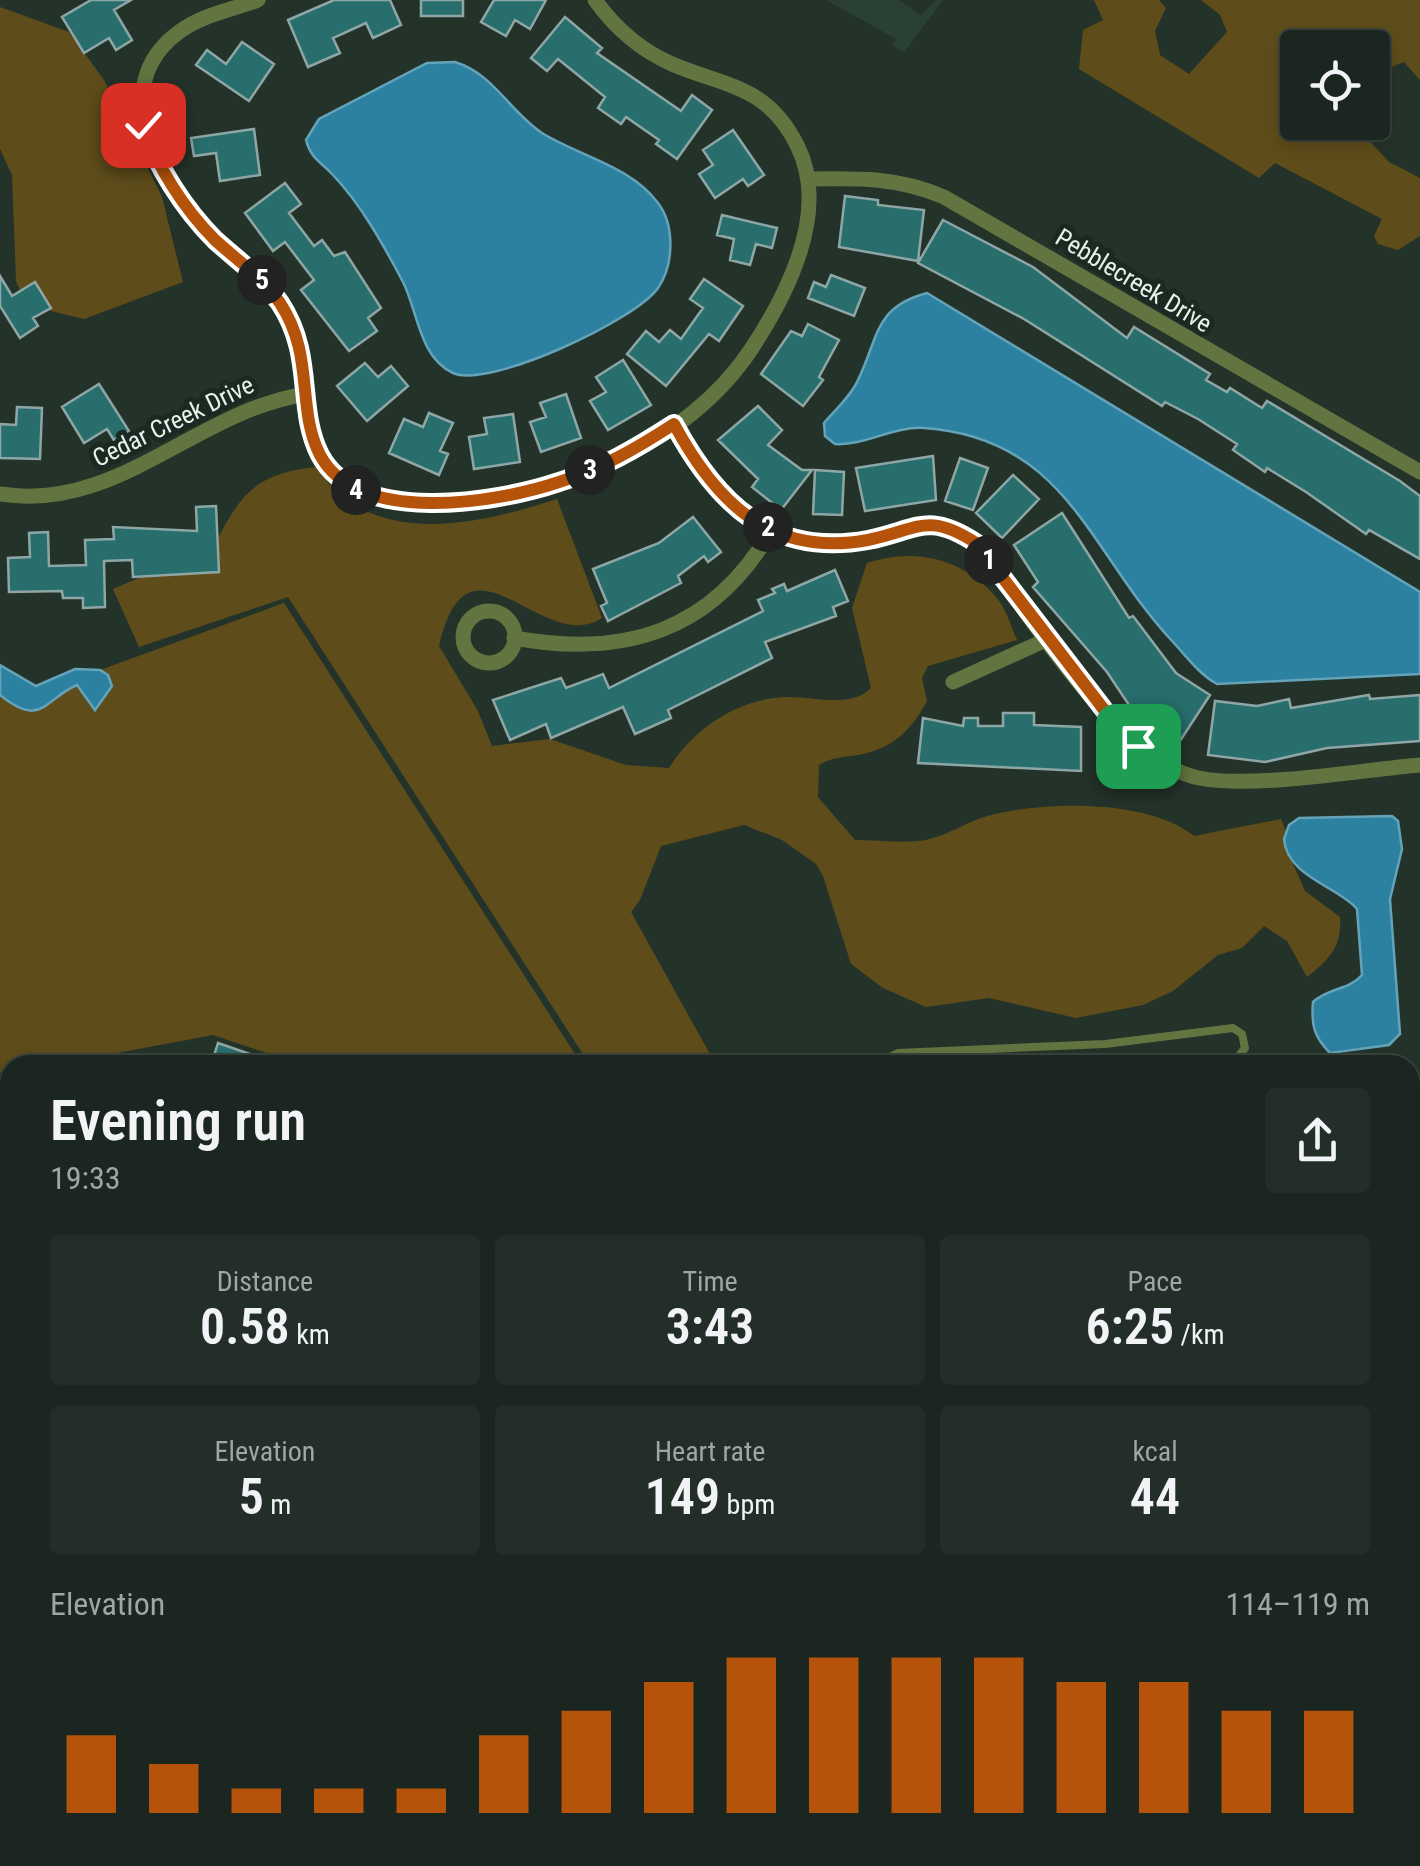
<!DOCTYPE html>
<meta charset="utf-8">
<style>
:root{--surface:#1b2620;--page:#242e29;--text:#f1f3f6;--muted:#a0a5a5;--line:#39433e;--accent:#b45309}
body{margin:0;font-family:"Roboto Condensed",sans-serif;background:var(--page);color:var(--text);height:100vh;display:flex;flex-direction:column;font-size:38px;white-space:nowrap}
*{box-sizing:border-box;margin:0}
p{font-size:32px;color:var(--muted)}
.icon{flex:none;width:55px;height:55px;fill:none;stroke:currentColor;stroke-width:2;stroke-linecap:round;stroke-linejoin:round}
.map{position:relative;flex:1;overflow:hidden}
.side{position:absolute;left:0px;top:1055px;width:1420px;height:812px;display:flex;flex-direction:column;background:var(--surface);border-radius:30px 30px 0 0;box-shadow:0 5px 15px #0003,0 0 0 2px var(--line)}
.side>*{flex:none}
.tools{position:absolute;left:1280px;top:30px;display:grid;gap:20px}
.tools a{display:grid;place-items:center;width:110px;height:110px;border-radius:10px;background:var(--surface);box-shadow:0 5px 15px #0003,0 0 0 2px var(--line);font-size:50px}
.pin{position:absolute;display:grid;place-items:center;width:85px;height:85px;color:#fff;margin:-42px;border-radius:20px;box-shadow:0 5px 15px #0006}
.km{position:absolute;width:50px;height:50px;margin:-25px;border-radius:50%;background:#222;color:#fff;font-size:28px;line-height:50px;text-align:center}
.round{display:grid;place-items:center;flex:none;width:105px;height:105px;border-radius:10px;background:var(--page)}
.head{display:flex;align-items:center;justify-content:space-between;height:170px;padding:0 50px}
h1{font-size:55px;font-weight:600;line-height:75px}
.figures{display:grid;grid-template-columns:repeat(3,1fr);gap:15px;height:170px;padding:10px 50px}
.figures div{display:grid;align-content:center;border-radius:10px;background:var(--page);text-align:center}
.figures b{font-size:50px;font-weight:600}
.figures small{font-size:28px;font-weight:400}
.figures p{font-size:28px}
.chart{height:280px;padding:20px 50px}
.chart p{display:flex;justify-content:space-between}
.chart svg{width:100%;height:180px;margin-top:10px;stroke:var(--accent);stroke-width:6}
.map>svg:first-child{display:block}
.built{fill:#2a4034}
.green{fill:#5e4d1a}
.water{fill:#2c81a1;stroke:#64a3b8;stroke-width:2.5}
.building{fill:#276e6c;stroke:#8ea6a5;stroke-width:2.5}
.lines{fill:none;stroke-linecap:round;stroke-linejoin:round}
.lane{stroke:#627540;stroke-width:8}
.street{stroke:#627540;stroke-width:15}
.route-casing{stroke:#fff;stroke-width:20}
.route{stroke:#b45309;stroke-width:12}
.labels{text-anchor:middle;stroke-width:10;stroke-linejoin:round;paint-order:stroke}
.street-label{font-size:25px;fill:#e8f2ec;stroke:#1a2921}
</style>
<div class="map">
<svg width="1420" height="1866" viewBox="0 0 1420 1866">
<rect width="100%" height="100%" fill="#24332a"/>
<!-- built -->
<path class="built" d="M826 0H899L921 15 936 0H943L904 52 892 45 896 39Z"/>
<!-- green -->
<path class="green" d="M1094 0H1159L1166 8 1155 31 1160 55 1189 74 1227 32 1220 15 1201 0H1420V80L1404 62 1373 74 1372 48H1298V122L1353 123 1389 162 1420 178V236L1398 250 1378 244 1374 236 1382 219 1275 163 1259 178 1079 69 1083 30 1103 20Z
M0 7 69 32 104 80 162 197 183 282 84 319 26 305 16 281 12 175 0 149Z
M316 467C324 476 332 489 341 496 402 544 492 520 557 499L602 618C542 657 468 518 439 646L478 711 492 746 550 739 626 765 669 768C694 728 739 698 787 697 812 696 851 709 871 688L852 608 867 563C914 547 963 558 996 597 1006 608 1011 627 1017 640L928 666 922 678 927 701C913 727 897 745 867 753 849 758 835 755 819 765L818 797 855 840C876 840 897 843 918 841 944 839 966 821 991 815 1046 801 1148 799 1194 836L1281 819 1289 838 1290 857 1305 891 1340 917C1342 946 1330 959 1307 977L1287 941 1264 926 1242 948 1218 955 1173 991 1143 1005 1076 1018 989 998 926 1007 883 988 851 964 823 876 816 864 782 840 744 825 661 846 640 900 631 912 716 1065H590L288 597 139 647 113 589 214 546C241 493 255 474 316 467Z
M284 603 582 1065H302L213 1035 53 1065H10V1072H0V695C42 729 44 699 77 685L95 710 112 686 100 670Z
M0 1297 10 1299V1480L0 1474Z
M0 1776 10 1789V1858H60L66 1866H0Z
M332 1858H622L628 1866H340Z
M897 1858H1093L1098 1866H903Z"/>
<!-- water -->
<path class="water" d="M455 62C494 74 509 111 542 133 579 156 631 166 658 203 675 225 674 265 658 288 636 320 489 389 453 373 419 357 418 312 403 282 384 246 361 204 332 174 320 161 311 159 306 140L319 119 427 63Z
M927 293 1420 592V674L1217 684C1199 674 1187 657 1173 642 1089 553 1068 438 924 428 893 426 865 446 835 444L825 436 824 423C835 410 851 396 858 380 879 337 874 307 927 293Z
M0 665 36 686 75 669 100 670 108 675 112 686 95 710 77 685C44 699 42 729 0 695Z
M1392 816 1398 821 1402 849 1390 899 1400 1034 1389 1045 1330 1053C1314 1037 1311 1025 1313 1002 1328 988 1349 990 1362 975L1357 909C1339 887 1287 877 1284 839L1289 825 1299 818Z
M366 1858H479L485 1866H376Z
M916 1858H1010L1013 1866H921Z"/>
<!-- building -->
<path class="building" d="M91 0H131L114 10 132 40 116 50 109 38 84 53 62 17Z
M334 0H390L401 25 373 38 366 23 333 38 340 53 308 67 288 20Z
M421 0H463V16H421Z
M494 0H546L530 29 515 20 506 36 481 22Z
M565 17 602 48 597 53 681 111 692 95 712 110 677 159 656 144 659 140 626 117 621 124 598 108 605 97 558 59 547 71 531 58Z
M242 42 274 64 249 101 196 65 207 50 226 64Z
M254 129 260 175 220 181 216 153 194 156 191 138Z
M733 130 764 175 748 186 743 179 715 198 699 174 713 165 703 150Z
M285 183 301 204 289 213 314 246 322 240 334 256 345 252 381 308 368 318 377 331 349 351 301 290 314 280 285 242 273 251 245 213Z
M845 196 878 200V205L924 210 918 261 839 247Z
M722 215 777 228 772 248 756 244 750 265 730 260 734 239 717 235Z
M943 220 1033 267 1127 338 1134 327 1210 374 1206 380 1227 392 1230 388 1262 408 1267 401 1400 481 1420 496V559L1369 530 1366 534 1306 492 1267 468 1265 472 1233 450 1237 444 1198 419 1165 402 1162 406 1024 319 918 263Z
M831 275 865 288 854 316 808 298 814 282 826 287Z
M0 276 12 296 35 282 51 308 33 318 38 326 20 338 0 306Z
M704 279 743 306 719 341 709 334 666 386 627 354 646 331 659 342 670 330 681 339 703 308 690 299Z
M808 324 839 340 819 377 823 380 803 406 761 374 791 331 802 336Z
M623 360 651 405 608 430 590 401 606 392 596 377Z
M365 363 378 377 391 366 408 386 367 421 337 386Z
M99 384 129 431 114 440 107 429 84 443 62 407Z
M566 394 581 438 541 452 530 422 546 417 540 403Z
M758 406 782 430 768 445 802 470H812L781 510 752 487 758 479 718 440Z
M17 407 42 408 40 459 0 458V424L16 425Z
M429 413 453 423 440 451 448 454 439 475 389 453 404 419 423 427Z
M513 414 520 462 474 469 469 437 487 434 484 418Z
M933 456 936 500 865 511 856 468Z
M960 458 988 468 973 510 945 501Z
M815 470 844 472 842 515 813 514Z
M1013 475 1039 499 1002 538 976 513Z
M216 506 219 572 133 577 132 560 104 561 105 607 83 608V598H63L62 591 9 592 8 558 30 557 29 533 48 532 49 566 86 565 85 540 114 539 113 527 197 531 196 507Z
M1062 513 1129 618 1133 616 1176 673 1210 695 1178 744 1137 717 1107 672 1033 587 1038 582 1014 545Z
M693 517 721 552 708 562 704 556 678 576 681 583 608 621 601 606 607 603 593 569 659 543Z
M835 570 848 601 833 607 836 616 765 642 772 658 668 710 671 718 635 734 623 707 551 738 546 724 510 740 493 700 561 678 566 688 603 674 609 688 763 611 758 600 775 593 772 589 784 584 787 591Z
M1369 695 1370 699 1420 695V741L1327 748 1265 762 1208 755 1215 701 1257 706 1289 699 1291 708Z
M1003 713H1034V725L1081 727V771L918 763 923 718 963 726 964 718H978V726H1003Z
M218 1043 276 1063V1065H211Z"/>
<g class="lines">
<!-- lane -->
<path class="lane" d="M873 1065 898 1053 1105 1044 1233 1028 1242 1034 1245 1048 1232 1065"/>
<!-- street -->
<path class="street" d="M258 0C232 10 201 15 179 32 102 88 163 188 214 239 237 261 262 277 280 305 316 358 295 431 332 472 356 498 394 502 426 502 544 502 684 451 752 348 788 293 830 210 797 145 767 85 726 87 672 64 640 50 615 28 595 0
M808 179C857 178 899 177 944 197L1420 472
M674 425C716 502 772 558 868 540 918 530 928 511 976 543 1026 608 1118 762 1199 778 1253 789 1361 770 1420 765
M0 494C118 513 197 409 308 394
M463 637a26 26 0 1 1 52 0a26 26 0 1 1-52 0Z
M514 638C624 658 713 632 772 529
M953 682 1048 639
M0 1194 10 1193
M1410 1205H1420
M1410 1366 1420 1365
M1410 1463 1420 1432
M0 1605 10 1612
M1410 1740 1420 1734
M189 1858 195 1866
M765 1858 770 1866
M1300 1858 1305 1866"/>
</g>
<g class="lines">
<!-- route casing -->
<g class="route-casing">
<path id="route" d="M143 125C156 166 185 210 215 240 238 261 262 277 280 303 315 356 296 408 320 455 358 526 497 503 559 482 601 469 637 448 674 424 716 502 771 558 868 540 918 530 927 511 976 543L1115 724 1138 746"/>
</g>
<!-- route -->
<use href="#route" class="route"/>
</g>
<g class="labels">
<!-- street labels -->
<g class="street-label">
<text transform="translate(1134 280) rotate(31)" y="9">Pebblecreek Drive</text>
<text transform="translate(173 421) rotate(-26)" y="9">Cedar Creek Drive</text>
</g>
</g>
</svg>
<div class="tools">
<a><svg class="icon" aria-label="locate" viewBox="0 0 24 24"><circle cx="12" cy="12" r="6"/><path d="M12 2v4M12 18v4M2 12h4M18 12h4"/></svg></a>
</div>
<div class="pin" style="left:1138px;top:746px;background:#1e9e55"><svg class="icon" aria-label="arrive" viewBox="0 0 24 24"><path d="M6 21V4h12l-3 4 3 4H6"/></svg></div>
<div class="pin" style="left:143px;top:125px;background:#d93025"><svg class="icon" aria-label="check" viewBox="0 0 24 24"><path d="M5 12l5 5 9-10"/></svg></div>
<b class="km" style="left:989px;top:560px">1</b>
<b class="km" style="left:768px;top:527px">2</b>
<b class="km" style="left:590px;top:470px">3</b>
<b class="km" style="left:356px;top:490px">4</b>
<b class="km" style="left:262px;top:280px">5</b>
<section class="side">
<div class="head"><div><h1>Evening run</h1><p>19:33</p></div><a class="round"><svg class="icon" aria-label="share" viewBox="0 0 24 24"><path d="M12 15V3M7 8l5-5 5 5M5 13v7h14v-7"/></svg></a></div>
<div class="figures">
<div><p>Distance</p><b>0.58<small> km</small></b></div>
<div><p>Time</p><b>3:43</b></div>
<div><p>Pace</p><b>6:25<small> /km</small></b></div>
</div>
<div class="figures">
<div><p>Elevation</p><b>5<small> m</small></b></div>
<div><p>Heart rate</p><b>149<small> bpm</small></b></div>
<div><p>kcal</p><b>44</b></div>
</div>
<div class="chart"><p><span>Elevation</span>114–119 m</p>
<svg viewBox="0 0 160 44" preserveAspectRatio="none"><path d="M5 44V25M15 44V32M25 44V38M35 44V38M45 44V38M55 44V25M65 44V19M75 44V12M85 44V6M95 44V6M105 44V6M115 44V6M125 44V12M135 44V12M145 44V19M155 44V19"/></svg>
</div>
</section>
</div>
